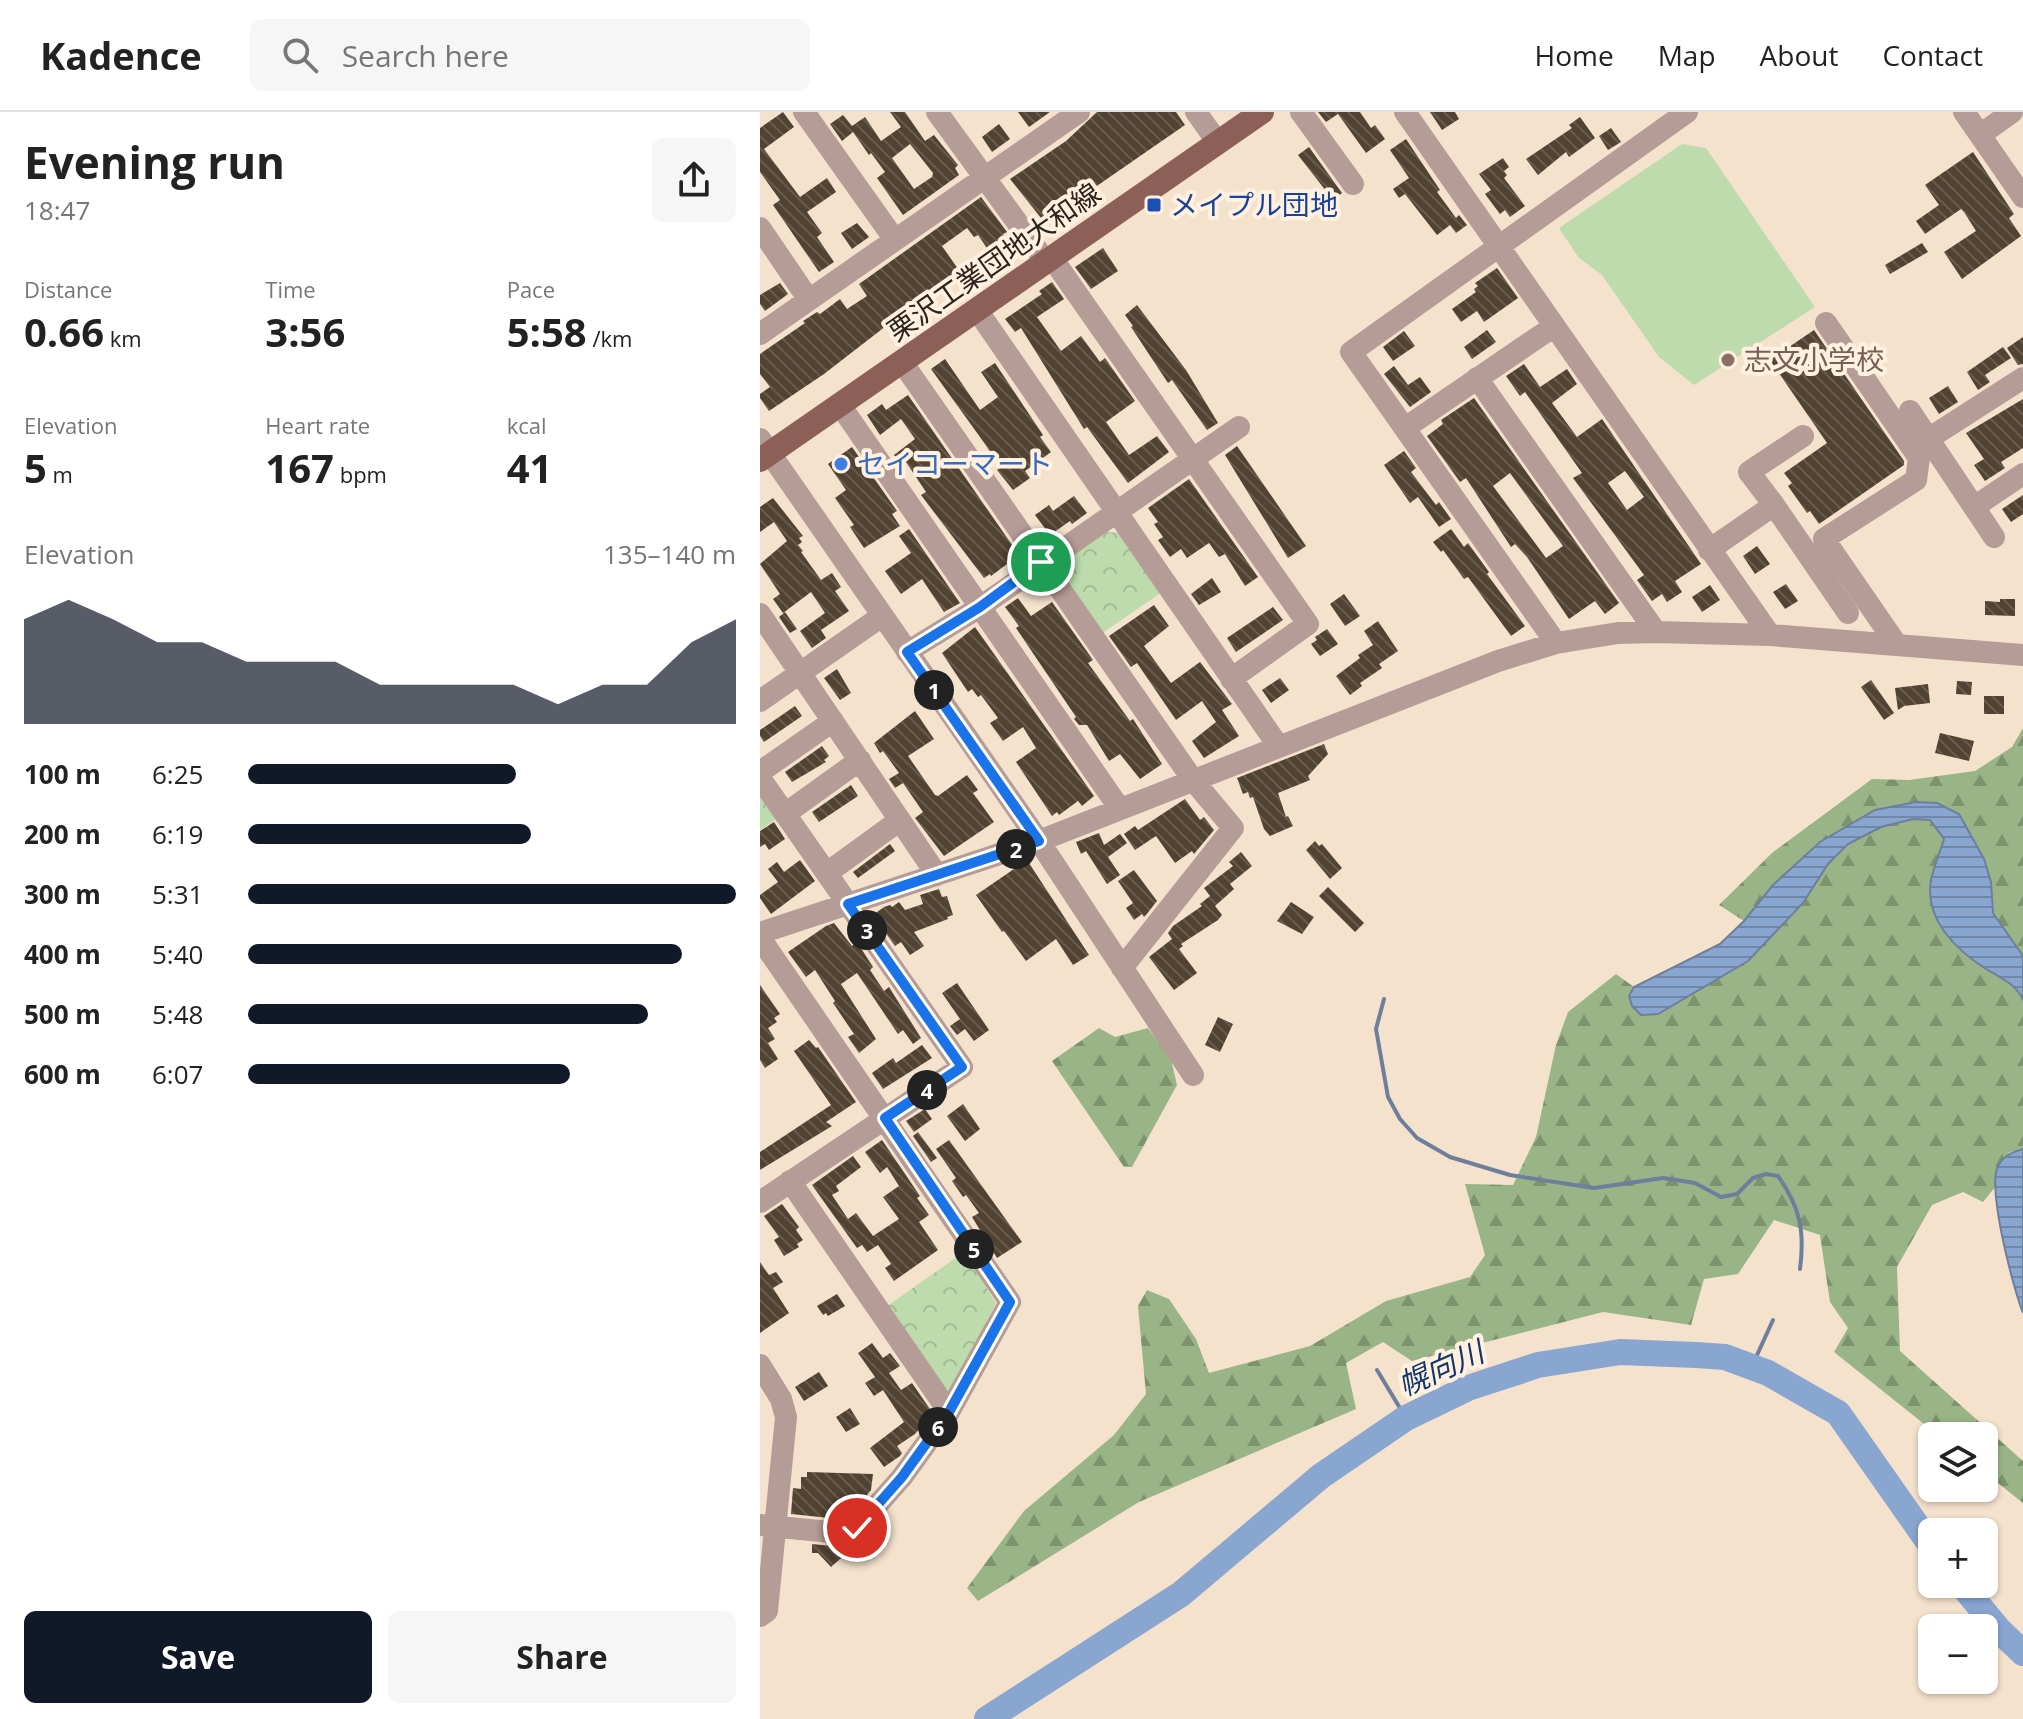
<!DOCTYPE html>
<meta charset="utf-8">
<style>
:root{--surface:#fff;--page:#f6f6f6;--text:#222;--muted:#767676;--line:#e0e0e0;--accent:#111827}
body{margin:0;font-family:"Open Sans","Noto Sans JP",sans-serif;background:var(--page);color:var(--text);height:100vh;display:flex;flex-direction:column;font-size:30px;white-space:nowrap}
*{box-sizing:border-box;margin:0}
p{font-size:26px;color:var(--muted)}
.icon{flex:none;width:44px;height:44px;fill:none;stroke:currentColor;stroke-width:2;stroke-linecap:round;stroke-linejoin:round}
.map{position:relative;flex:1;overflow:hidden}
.drawer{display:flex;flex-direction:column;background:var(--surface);width:760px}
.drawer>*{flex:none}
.tools{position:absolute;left:1158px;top:1310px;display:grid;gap:16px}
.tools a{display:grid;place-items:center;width:80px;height:80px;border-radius:12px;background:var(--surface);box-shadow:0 2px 6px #0004;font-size:40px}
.pin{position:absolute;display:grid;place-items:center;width:68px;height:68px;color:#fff;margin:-34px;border:4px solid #fff;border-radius:50%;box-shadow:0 2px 8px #0007}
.km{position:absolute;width:40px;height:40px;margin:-20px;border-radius:50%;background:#222;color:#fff;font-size:22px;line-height:40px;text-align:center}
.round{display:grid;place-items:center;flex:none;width:84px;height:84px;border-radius:12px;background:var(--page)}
.overview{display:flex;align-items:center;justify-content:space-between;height:136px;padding:0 24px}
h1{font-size:44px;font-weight:700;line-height:60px}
.figures{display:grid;grid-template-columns:repeat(3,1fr);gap:12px;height:136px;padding:8px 24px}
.figures div{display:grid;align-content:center}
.figures b{font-size:40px;font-weight:700}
.figures small{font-size:22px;font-weight:400}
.figures p{font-size:22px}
.chart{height:224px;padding:16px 24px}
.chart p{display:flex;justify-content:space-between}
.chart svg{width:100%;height:144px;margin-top:8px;fill:var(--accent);opacity:.7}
.action{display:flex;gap:16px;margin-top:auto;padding:16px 24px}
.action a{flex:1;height:92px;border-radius:12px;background:var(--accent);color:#fff;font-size:32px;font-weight:700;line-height:92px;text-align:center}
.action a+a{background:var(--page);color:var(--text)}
ul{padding:0 24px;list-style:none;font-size:26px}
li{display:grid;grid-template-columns:128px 96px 1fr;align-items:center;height:60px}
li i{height:20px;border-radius:10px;background:var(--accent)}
header{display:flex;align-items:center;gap:48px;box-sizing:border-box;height:112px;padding:0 40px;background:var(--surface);border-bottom:2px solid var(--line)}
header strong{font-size:38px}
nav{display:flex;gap:44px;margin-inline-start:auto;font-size:28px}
.search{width:560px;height:72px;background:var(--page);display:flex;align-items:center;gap:20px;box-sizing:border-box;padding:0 28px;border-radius:12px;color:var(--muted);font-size:30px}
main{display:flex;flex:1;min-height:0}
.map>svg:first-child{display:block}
.grass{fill:#bddbac}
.forest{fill:url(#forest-firs)}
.park{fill:url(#park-crowns)}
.water{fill:url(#water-rules);stroke:#6d7f9b;stroke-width:2}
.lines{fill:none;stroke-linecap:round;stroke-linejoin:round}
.stream{stroke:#6d7f9b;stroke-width:4}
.river{stroke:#89a6d1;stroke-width:26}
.building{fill:url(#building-back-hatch);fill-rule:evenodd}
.minor{stroke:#b69c97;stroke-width:22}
.major{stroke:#8c6057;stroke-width:24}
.route-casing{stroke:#fff;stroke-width:16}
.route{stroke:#1a73e8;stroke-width:10}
.transit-dot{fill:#1a4fb4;stroke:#fff0df;stroke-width:3}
.education-dot{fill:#8d6e63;stroke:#fff0df;stroke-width:3}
.shop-dot{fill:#3f7fe0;stroke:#fff0df;stroke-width:3}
.labels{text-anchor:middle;stroke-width:8;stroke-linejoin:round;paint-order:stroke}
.transit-label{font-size:28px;fill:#164399;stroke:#fff0df;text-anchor:start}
.street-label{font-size:28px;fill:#2b241c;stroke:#fff0df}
.education-label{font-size:28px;fill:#785e54;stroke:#fff0df;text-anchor:start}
.shop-label{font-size:28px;fill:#366cbe;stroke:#fff0df;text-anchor:start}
.water-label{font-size:30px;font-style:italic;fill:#11386c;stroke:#fff0df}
</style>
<header>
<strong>Kadence</strong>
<div class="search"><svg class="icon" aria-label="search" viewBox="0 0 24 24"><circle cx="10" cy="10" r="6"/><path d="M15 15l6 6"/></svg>Search here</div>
<nav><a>Home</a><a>Map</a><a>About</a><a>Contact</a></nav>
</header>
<main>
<section class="drawer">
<div class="overview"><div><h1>Evening run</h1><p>18:47</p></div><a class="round"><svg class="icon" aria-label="share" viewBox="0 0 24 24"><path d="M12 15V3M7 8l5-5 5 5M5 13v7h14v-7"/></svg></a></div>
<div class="figures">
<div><p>Distance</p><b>0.66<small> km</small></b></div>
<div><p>Time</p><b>3:56</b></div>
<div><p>Pace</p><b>5:58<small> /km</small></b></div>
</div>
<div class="figures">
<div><p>Elevation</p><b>5<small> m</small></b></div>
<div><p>Heart rate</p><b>167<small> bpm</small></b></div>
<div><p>kcal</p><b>41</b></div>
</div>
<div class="chart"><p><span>Elevation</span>135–140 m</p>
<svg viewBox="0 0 160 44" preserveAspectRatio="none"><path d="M0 44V12L10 6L20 12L30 19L40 19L50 25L60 25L70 25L80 32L90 32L100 32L110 32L120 38L130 32L140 32L150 19L160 12V44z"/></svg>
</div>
<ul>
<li><b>100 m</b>6:25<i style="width:55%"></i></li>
<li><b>200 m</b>6:19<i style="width:58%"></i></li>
<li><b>300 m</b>5:31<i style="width:100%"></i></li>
<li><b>400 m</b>5:40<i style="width:89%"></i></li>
<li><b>500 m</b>5:48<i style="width:82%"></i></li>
<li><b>600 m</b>6:07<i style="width:66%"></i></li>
</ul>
<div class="action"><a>Save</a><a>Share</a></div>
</section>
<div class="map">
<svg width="1263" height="1607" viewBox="0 0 1263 1607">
<defs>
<pattern id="forest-firs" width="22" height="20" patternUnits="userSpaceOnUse" patternTransform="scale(2)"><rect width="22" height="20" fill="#99b588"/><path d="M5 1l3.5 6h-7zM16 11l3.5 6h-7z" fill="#7d936e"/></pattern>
<pattern id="park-crowns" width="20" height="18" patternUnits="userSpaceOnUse" patternTransform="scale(2)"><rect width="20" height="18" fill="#bddbac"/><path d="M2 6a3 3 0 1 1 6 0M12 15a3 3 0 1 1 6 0" fill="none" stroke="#a3bc93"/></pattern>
<pattern id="water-rules" width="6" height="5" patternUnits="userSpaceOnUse" patternTransform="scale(2)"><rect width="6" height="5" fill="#89a6d1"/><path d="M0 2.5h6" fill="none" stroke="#7087a9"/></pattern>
<pattern id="building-back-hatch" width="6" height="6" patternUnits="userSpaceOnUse" patternTransform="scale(2)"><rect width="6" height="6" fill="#514231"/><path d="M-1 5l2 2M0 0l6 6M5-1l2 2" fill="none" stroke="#675b4d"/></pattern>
</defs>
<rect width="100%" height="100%" fill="#f5e2cd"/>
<!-- grass -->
<path class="grass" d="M922 32 946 36 1055 195 934 273 899 245 842 163 819 146 799 116Z"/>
<!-- forest -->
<path class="forest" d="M1263 616V844L1233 801 1231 770 1224 747 1199 702 1115 698 1060 730 1013 773 984 809 959 793 1012 741 1112 667 1149 668 1215 659 1252 635Z
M1153 707 1170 708 1184 727 1170 772 1215 850 1258 876 1263 888V1037L1250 1040 1237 1055 1236 1074 1223 1090 1203 1080 1172 1093 1137 1155 1140 1239 1263 1349V1391L1224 1360V1324H1179L1074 1240 1088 1216 1070 1190 1060 1123 1014 1108 978 1162 944 1167 931 1213 843 1200 652 1249 623 1230 586 1251 596 1297 379 1390 218 1489 207 1476 264 1399 354 1323 386 1282 378 1194 387 1178 409 1187 436 1227 449 1261 550 1234 626 1189 710 1165 725 1143 705 1072 753 1073 776 1025 796 933 808 900 856 862 874 875 869 884 880 903 898 902 988 849 1043 791 1068 752 1088 732 1121 715Z
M339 916 355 925 388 916 411 947 417 973 372 1055H364L292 949Z"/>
<!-- park -->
<path class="park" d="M346 420 359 421 402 480 341 522 292 456Z
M0 679 19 705 0 718Z
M204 1140 236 1191 188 1287 126 1195Z"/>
<!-- water -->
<path class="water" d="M1156 690 1177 691 1199 702 1224 747 1231 770 1233 801 1263 844V888C1256 872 1241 866 1226 857 1196 838 1164 807 1171 768 1174 754 1180 740 1184 727L1170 708 1153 707 1121 715 1088 732 1068 752 1043 791 988 849 898 902 881 903 872 894 869 884 874 875 960 832 984 809 1013 773 1060 730 1115 698Z
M1263 1037V1201C1253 1176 1227 1076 1238 1054 1244 1043 1253 1040 1263 1037Z"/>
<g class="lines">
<!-- stream -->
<path class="stream" d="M624 887 616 917 628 985 640 1007 657 1026 690 1045 750 1063 834 1076 903 1066 935 1071 961 1085 977 1082 993 1066 1006 1062 1018 1064C1040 1095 1045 1119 1040 1157
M992 1254 1013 1208
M617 1258 646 1306"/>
<!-- river -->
<path class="river" d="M1201 1472 1239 1518 1263 1541
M227 1607 421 1482 561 1364 646 1306 708 1276 778 1253 860 1240 936 1243 965 1245 1008 1261 1078 1301 1172 1435"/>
</g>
<!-- building -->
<path class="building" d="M23 0 34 15 4 37 40 85 67 66 76 80 47 100 62 121 57 125 74 150 59 160 13 93 20 88 0 60V16Z
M130 0H145L165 29 174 23 198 53 195 56 199 63 143 103 117 66 125 60 111 41 109 43 93 20 82 29 70 12 83 3 92 14 105 5 121 29 141 15ZM150 32 173 61 172 65 154 77 132 46Z
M258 0H290L269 15Z
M337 0H416L425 13 331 78 329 75 295 99 297 103 285 111 250 67 306 29Z
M558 0H600L611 16 615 13 625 27 606 41 578 2 566 10Z
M670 0H695L699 7 682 18Z
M820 5 835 26 809 45 806 40 778 63 766 47 812 16 809 13Z
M239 12 250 27 232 40 222 25Z
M851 16 861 30 848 38 839 24Z
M646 27 680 78 677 80 696 106 699 103 707 113 696 121 690 113 677 123 645 82 639 86 633 77 649 66 630 38Z
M549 35 582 81 573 88 538 43Z
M1213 40 1254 102 1249 106 1261 124 1202 167 1184 140 1216 119 1204 100 1201 97 1165 122 1156 109 1179 93 1165 73Z
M743 46 749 55 744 59 747 63 744 66 765 94 750 105 745 98 740 102 725 82 731 78 719 62Z
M221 85 247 120 243 122 248 130 231 142 218 123 214 125 207 116 182 134 203 164 137 210 135 207 64 262 9 299 0 286V282L10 275 0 262V242L45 211 43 209 57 200 60 202 80 187 87 197 107 184 99 172Z
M97 111 109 125 92 137 81 121Z
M1162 131 1168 140 1130 162 1125 153Z
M343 136 358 159 331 177 315 155Z
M737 156 758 186 724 210 717 199 701 210 692 197 716 180 714 177 718 174 715 171Z
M292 170 304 187 277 205 301 239 321 224 340 250 345 246 375 289 346 310 369 343 397 324 409 340 368 371 327 315 324 317 261 216 255 220 245 207 282 182 279 179Z
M20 171 28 182 5 199 0 192V183Z
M377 193 426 258 458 311 447 318 412 268 408 271 371 215 373 214 365 203Z
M727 218 736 230 712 247 704 235Z
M1054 218 1144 349V353L1059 412 1050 399 1047 401 1028 374 1032 371 1024 361 1067 331 1010 248Z
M644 219 655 234 633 249 623 235Z
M1263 225V252L1258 253 1247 236Z
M1243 235 1251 246 1225 263 1230 270 1218 278 1207 260Z
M185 247 220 298 238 285 221 260 235 251 283 323 280 325 291 340 265 359 270 366 253 378 237 358 240 355 225 332 171 257Z
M764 252 780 275 807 257 817 272 792 291 817 325 842 307 941 452 915 469 922 480 907 490 902 482 892 489 877 468 884 463 813 366 822 361 765 280 760 284 746 264ZM865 359 884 385 867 398 848 371Z
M634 254 648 273 660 265 671 280 650 295 624 262Z
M1188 274 1198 290 1179 302 1169 286Z
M148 283 259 443 231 464 230 462 224 466 161 383 166 380 146 350 142 353 134 343 155 327 141 307 120 323 107 303 122 292 126 298Z
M714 286 859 491 845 502 835 489 809 507 767 445 755 432 751 435 706 366 700 370 667 324 683 312 681 308ZM750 361 803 434 786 446 733 374Z
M1263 287V336L1241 350 1245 356 1225 369 1214 353 1224 347 1206 321Z
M477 334 546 434 528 446 465 343Z
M92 335 137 399 132 402 140 414 104 436 90 415 94 413 75 386 86 378 68 352Z
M644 339 656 356 651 360 676 393 679 390 691 407 679 415 658 385 650 391 624 353Z
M429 367 498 465 485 474 465 442 459 445 449 431 427 446 421 437 410 445 398 428 403 425 394 412 398 410 388 396Z
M1263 383V402L1251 410 1242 397Z
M314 384 327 401 312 412 310 409 290 423 275 403 289 393 293 399Z
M13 386 43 424 39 426 42 430 38 433 43 439 41 440 61 468 72 461 81 475 75 479 89 499 61 518 66 526 52 536 40 519 65 501 51 480 23 501 13 487 20 482 0 452 27 429 14 410 0 420V395Z
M149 417 200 491 184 500 162 467 141 482 125 459 151 441 139 424Z
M691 417 704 435 708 431 729 460 727 462 765 514 751 524 708 465 704 467 683 438 681 440 673 430Z
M997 434 1010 452 995 462 983 444Z
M452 466 461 480 439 493 431 482Z
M1026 472 1038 489 1025 497 1013 480Z
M950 473 960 488 942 500 932 485Z
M584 482 600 504 585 514 570 492Z
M258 486 271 504 292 490 333 548 328 551 370 609 373 607 402 652 380 667 360 642 349 649 327 613H319L314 607 316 605 256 516 259 514 245 495Z
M1240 487H1255V504L1225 503V489L1240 490Z
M394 493 409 514 384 534 411 571 440 550 472 592 462 598 479 624 444 646 432 629 456 610 442 589 416 608 377 551 371 555 349 524Z
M513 495 523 508 476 540 467 526Z
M25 500 37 517 30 521 19 505Z
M618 509 638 539 619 552 622 556 600 571 602 574 590 583 576 564 600 546 598 543 613 533 604 519Z
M215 515 334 684 322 694 318 689 299 703 297 700 292 704 256 650 276 636 263 615 243 629 230 611 238 606 221 583 218 585 212 577 208 580 182 541Z
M567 517 578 532 560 544 551 532 557 528 555 525Z
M77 557 91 581 80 588 64 566Z
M520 566 529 578 511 591 502 578Z
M1111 568 1134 601 1124 608 1101 575Z
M1197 569 1212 570 1211 583 1196 582Z
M1168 572 1170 591 1144 594 1138 598 1135 576Z
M1224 584H1244V602H1224Z
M35 594 42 604 4 630 0 624V618Z
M155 599 174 627 148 644 175 683 178 684 207 663 218 678 213 681 234 710 184 744 155 706 163 700 143 671 135 676 129 667 139 661 123 639 120 641 114 631Z
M1180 621 1214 629 1209 649 1175 641Z
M564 632 568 642 548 664 550 668 518 681 526 705 528 704 533 714 510 724 504 717 493 685 490 686 488 680 483 682 477 666Z
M62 634 69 644 64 648 66 650 32 670 25 660Z
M91 673 98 684 59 710 52 700Z
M425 687 440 708 444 705 454 718 434 742 432 739 415 751 396 724 375 738 364 722 375 714 378 718Z
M14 710 25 727 9 738 5 732 0 735V719Z
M339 721 344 733 360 722 367 731 348 745 360 763 347 772 326 739 321 742 316 730Z
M555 729 559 734 562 732 582 756 570 767 546 738Z
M130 732 135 739 98 766 93 760Z
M481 740 492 754 470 772 474 777 455 794 462 803 458 808 421 832 423 834 419 837 437 861 414 878 389 845 412 827 408 821 413 814 442 794 440 792 450 784 444 776 473 754 469 750Z
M40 748 55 769 11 802 0 786V783L18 770 8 757 17 750 24 760Z
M267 748 329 843 313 853 296 827 266 849 244 819 242 820 216 783Z
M374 758 397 789 386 803 384 805 382 802 374 808 366 796 373 791 358 769Z
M568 775 604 811 595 820 559 784Z
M179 777 182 785 187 784 193 803 187 805 188 807 154 820 164 834 150 843 141 830 135 834 113 803 124 795 130 793 132 795 139 790 145 798 163 792 160 783Z
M531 790 554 805 542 822 517 809Z
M74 811 92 834 97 830 113 855 110 858 124 879 129 875 161 926 153 932 143 918 138 922 97 861 81 872 116 927 99 941 88 925 94 922 73 891 75 889 55 858 46 865 28 840 66 814Z
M197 871 229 918 214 929 205 917 197 923 190 914 200 907 182 881Z
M0 873 20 902 14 906 17 910 8 916 15 927 8 931 18 947 5 956 0 948Z
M458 905 473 912 460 940 445 933Z
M49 928 56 936 58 935 96 990 66 1010 72 1014 0 1058V1040L71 993 34 939Z
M162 933 172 946 123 977 112 961 133 946 136 951Z
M203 992 220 1017 205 1029 187 1004Z
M165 997 172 1007 154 1020 146 1009Z
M158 1020 177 1046 171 1050 153 1024Z
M122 1028 160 1084 157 1086 169 1103 159 1110 178 1138 134 1169 125 1156 131 1152 118 1133 107 1140 102 1133 97 1136 52 1073 93 1044 101 1055 76 1074 79 1079 72 1083 88 1107 96 1101 113 1124 139 1107 123 1085 139 1074 127 1055 120 1061 105 1040Z
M189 1028 262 1130 237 1146 212 1105 219 1101 206 1083 203 1085 192 1069 196 1066 176 1037Z
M22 1092 39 1115 36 1118 43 1128 37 1132 39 1135 24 1144 14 1128 19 1125 4 1104Z
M0 1150 9 1163 16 1160 23 1170 13 1176 29 1201 0 1221Z
M77 1182 85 1194 68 1204 66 1201 63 1203 57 1194Z
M112 1231 123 1246 130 1241 140 1254 129 1261 141 1278 152 1271 172 1300 159 1309 162 1314 155 1322 137 1334 142 1341 140 1344 124 1355 110 1336 144 1310 123 1278 114 1284 105 1271 115 1265 98 1241Z
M59 1260 68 1274 44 1289 35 1275Z
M90 1296 100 1312 86 1320 76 1305Z
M47 1360 113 1362 111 1378 103 1388 91 1387 90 1400 86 1399 85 1405 79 1407 31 1402 33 1376 41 1377V1365H47Z
M52 1432 82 1435 87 1441 71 1455 58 1441H52Z"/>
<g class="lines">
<!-- minor -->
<path class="minor" d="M44 0 135 128
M177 0 286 150
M436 0 458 31
M541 0 593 72
M645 0 1010 523
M1204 0 1263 85
M1220 23 1252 0
M0 116 49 188
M292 146 548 512 471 567
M217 198 519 635
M1066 211 1159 346 1156 368 1064 427 1137 533
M0 222 319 0
M142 250 433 668 473 716 362 856
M717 266 896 520
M80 293 360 697
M1150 299 1234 425
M645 316 793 215
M0 327 279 729 433 963
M1168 327 1263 266
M1014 393 989 360 1043 324
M1214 395 1263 362
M949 438 1014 393 1088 501
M0 502 177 763
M796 531 591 240 927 0
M147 540 220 495 479 315
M0 589 122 504
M0 660 73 609
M0 666 202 955 0 1090
M25 702 100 648
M67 761 140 708
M0 821 279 729 738 549 796 531 858 521 896 520 1010 523 1263 543
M0 826 250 1190 189 1300 142 1365 97 1416 80 1421 0 1413
M30 1069 189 1300
M0 1253 21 1287 26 1305 7 1499 0 1504"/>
<!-- major -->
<path class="major" d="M0 348 502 0"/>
</g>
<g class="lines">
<!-- route casing -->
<g class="route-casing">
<path id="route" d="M97 1416 142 1365 189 1300 250 1190 125 1006 202 955 88 792 279 729 147 540 220 495 281 450"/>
</g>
<!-- route -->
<use href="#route" class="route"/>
</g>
<!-- markers -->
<rect class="transit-dot" x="386" y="85" width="16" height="16" rx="4"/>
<circle class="education-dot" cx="968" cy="248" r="8"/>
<circle class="shop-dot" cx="81" cy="352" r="8"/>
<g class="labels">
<!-- transit labels -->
<g class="transit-label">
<text x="410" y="103">メイプル団地</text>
</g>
<!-- street labels -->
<g class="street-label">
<text transform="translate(234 150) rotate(-35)" y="10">栗沢工業団地大和線</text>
</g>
<!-- education labels -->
<g class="education-label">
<text x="984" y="258">志文小学校</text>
</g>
<!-- shop labels -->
<g class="shop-label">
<text x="97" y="362">セイコーマート</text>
</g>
<!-- water labels -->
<g class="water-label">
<text transform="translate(681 1257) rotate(-24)" y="10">幌向川</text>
</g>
</g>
</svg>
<div class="tools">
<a><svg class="icon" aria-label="layers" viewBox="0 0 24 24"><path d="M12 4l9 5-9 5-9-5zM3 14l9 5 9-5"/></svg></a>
<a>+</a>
<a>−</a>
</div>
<div class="pin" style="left:281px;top:450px;background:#1e9e55"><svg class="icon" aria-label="arrive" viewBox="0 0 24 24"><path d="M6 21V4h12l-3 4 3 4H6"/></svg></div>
<div class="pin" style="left:97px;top:1416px;background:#d93025"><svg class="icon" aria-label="check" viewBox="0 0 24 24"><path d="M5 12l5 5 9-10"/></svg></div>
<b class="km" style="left:174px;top:578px">1</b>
<b class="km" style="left:256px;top:737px">2</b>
<b class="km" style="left:107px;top:818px">3</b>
<b class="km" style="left:167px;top:978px">4</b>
<b class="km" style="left:214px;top:1137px">5</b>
<b class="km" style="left:178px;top:1315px">6</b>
</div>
</main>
